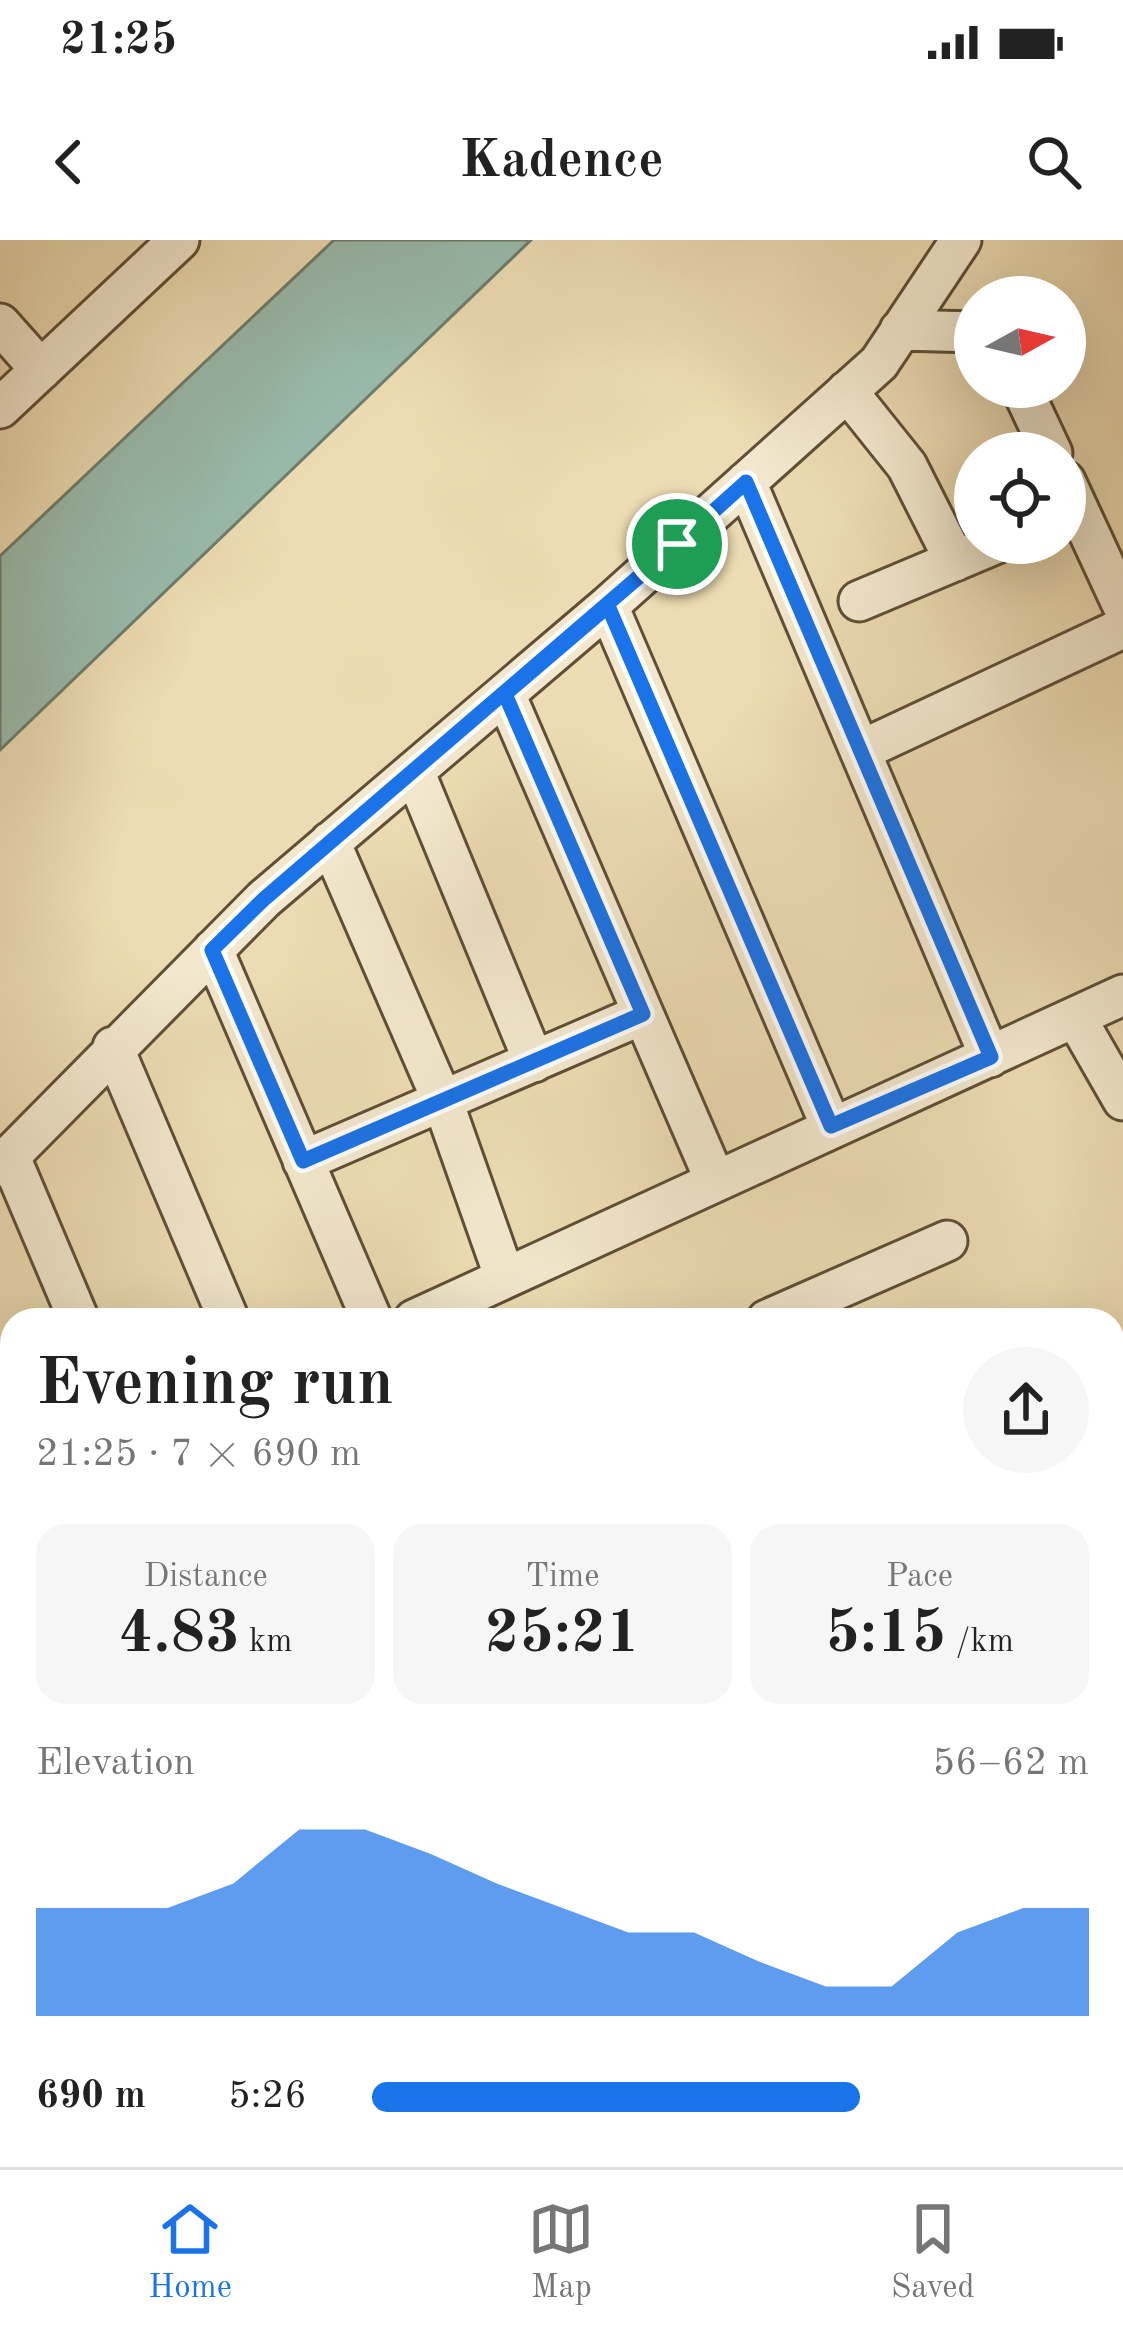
<!DOCTYPE html>
<meta charset="utf-8">
<style>
:root{--surface:#fff;--page:#f6f6f6;--text:#222;--muted:#767676;--line:#e0e0e0;--accent:#1a73e8}
body{margin:0;font-family:"Old Standard TT",serif;background:var(--page);color:var(--text);height:100vh;display:flex;flex-direction:column;font-size:45px;white-space:nowrap}
*{box-sizing:border-box;margin:0}
p{font-size:39px;color:var(--muted)}
.icon{flex:none;width:66px;height:66px;fill:none;stroke:currentColor;stroke-width:2;stroke-linecap:round;stroke-linejoin:round}
.map{position:relative;flex:1;overflow:hidden}
.details{position:absolute;left:0px;top:1068px;width:1125px;height:861px;display:flex;flex-direction:column;background:var(--surface);border-radius:36px 36px 0 0;box-shadow:0 12px 48px #0002}
.details>*{flex:none}
.needle{width:78px;rotate:82deg}
.controls{position:absolute;left:954px;top:36px;display:grid;gap:24px}
.controls a{display:grid;place-items:center;width:132px;height:132px;border-radius:50%;background:var(--surface);box-shadow:0 12px 48px #0002;font-size:60px}
.pin{position:absolute;display:grid;place-items:center;width:102px;height:102px;color:#fff;margin:-51px;border:6px solid #fff;border-radius:50%;box-shadow:0 3px 12px #0007}
.round{display:grid;place-items:center;flex:none;width:126px;height:126px;border-radius:63px;background:var(--page)}
.headline{display:flex;align-items:center;justify-content:space-between;height:204px;padding:0 36px}
h1{font-size:66px;font-weight:800;line-height:90px}
.figures{display:grid;grid-template-columns:repeat(3,1fr);gap:18px;height:204px;padding:12px 36px}
.figures div{display:grid;align-content:center;border-radius:30px;background:var(--page);text-align:center}
.figures b{font-size:60px;font-weight:800}
.figures small{font-size:33px;font-weight:400}
.figures p{font-size:33px}
.chart{height:336px;padding:24px 36px}
.chart p{display:flex;justify-content:space-between}
.chart svg{width:100%;height:216px;margin-top:12px;fill:var(--accent);opacity:.7}
ul{padding:0 36px;list-style:none;font-size:39px}
li{display:grid;grid-template-columns:192px 144px 1fr;align-items:center;height:90px}
li i{height:30px;border-radius:15px;background:var(--accent)}
.status{display:flex;justify-content:space-between;align-items:center;height:84px;padding:0 60px;background:var(--surface);direction:ltr}
.status svg{height:33px;fill:currentColor}
header{display:flex;justify-content:space-between;align-items:center;height:156px;padding:0 36px;background:var(--surface);font-size:54px;font-weight:800}
.tabs{display:flex;justify-content:space-around;align-items:center;height:168px;border-top:3px solid var(--line);background:var(--surface);font-size:33px;color:var(--muted)}
.tabs a{display:grid;justify-items:center;gap:6px}
.tabs .current{color:var(--accent)}
.map>svg:first-child{display:block}
.water{fill:#99bcad;stroke:#6e7e6d;stroke-width:3}
.lines{fill:none;stroke-linecap:round;stroke-linejoin:round}
.minor-casing{stroke:#5e4f36;stroke-width:45}
.minor{stroke:#f3e8ce;stroke-width:39}
.route-casing{stroke:#fff;stroke-width:24}
.route{stroke:#1a73e8;stroke-width:15}
</style>
<div class="status"><b>21:25</b><svg viewBox="0 0 49 12"><path d="M0 12V9h3v3zM5 12V6h3v6zM10 12V3h3v9zM15 12V0h3v12zM26 1h20v11H26zM47 4h2v5h-2z"/></svg></div>
<header><svg class="icon" aria-label="back" viewBox="0 0 24 24"><path d="M15 5l-7 7 7 7"/></svg>Kadence<svg class="icon" aria-label="search" viewBox="0 0 24 24"><circle cx="10" cy="10" r="6"/><path d="M15 15l6 6"/></svg></header>
<div class="map">
<svg width="1123" height="1927" viewBox="0 0 1123 1927">
<rect width="100%" height="100%" fill="#eddcb3"/>
<filter id="stains"><feTurbulence type="fractalNoise" baseFrequency=".00167" numOctaves="4"/><feColorMatrix values="0 0 0 0 .2 0 0 0 0 .09 0 0 0 0 .02 0 0 0 .5 -.17"/></filter>
<radialGradient id="worn" r=".72"><stop offset=".6" stop-color="#630" stop-opacity="0"/><stop offset="1" stop-color="#630" stop-opacity=".3"/></radialGradient>
<!-- water -->
<path class="water" d="M334 0H531L0 510V316Z"/>
<g class="lines">
<!-- minor casing -->
<g class="minor-casing">
<path id="minor" d="M0 84 41 130
M900 90 975 92
M1021 147 1052 213
M847 151 907 226 955 321
M0 168 179 0
M1065 241 1123 366
M746 242 990 817
M859 361 997 303
M608 366 831 886
M505 454 715 940
M860 511 1123 388
M414 531 534 822
M330 602 443 862 505 1038
M213 710 372 1080
M1076 778 1123 860
M113 807 229 1080
M10 917 79 1080
M303 921 643 774
M0 926 264 659 608 366 879 123 961 0
M414 1080 1123 755
M767 1080 947 1001
M0 1292 12 1321
M1113 1399 1123 1409
M0 1493 12 1488
M1113 1705 1123 1727
M1113 1822 1123 1818
M0 1856 12 1851
M258 1917 262 1927
M469 1917 474 1927
M709 1927 730 1917
M838 1927 859 1917"/>
</g>
<!-- minor -->
<use href="#minor" class="minor"/>
</g>
<g class="lines">
<!-- route casing -->
<g class="route-casing">
<path id="route" d="M677 304 264 659 212 710 303 921 643 774 505 454 608 366 831 886 991 817 746 242 677 304"/>
</g>
<!-- route -->
<use href="#route" class="route"/>
</g>
<rect width="100%" height="100%" filter="url(#stains)"/>
<rect width="100%" height="100%" fill="url(#worn)"/>
</svg>
<div class="controls">
<a><svg class="needle" viewBox="-14 -14 28 28"><path d="M0-13l5 13h-10z" fill="#e53935"/><path d="M0 13l5-13h-10z" fill="#767676"/></svg></a>
<a><svg class="icon" aria-label="locate" viewBox="0 0 24 24"><circle cx="12" cy="12" r="6"/><path d="M12 2v4M12 18v4M2 12h4M18 12h4"/></svg></a>
</div>
<div class="pin" style="left:677px;top:304px;background:#1e9e55"><svg class="icon" aria-label="arrive" viewBox="0 0 24 24"><path d="M6 21V4h12l-3 4 3 4H6"/></svg></div>
<section class="details">
<div class="headline"><div><h1>Evening run</h1><p>21:25 · 7 × 690 m</p></div><a class="round"><svg class="icon" aria-label="share" viewBox="0 0 24 24"><path d="M12 15V3M7 8l5-5 5 5M5 13v7h14v-7"/></svg></a></div>
<div class="figures">
<div><p>Distance</p><b>4.83<small> km</small></b></div>
<div><p>Time</p><b>25:21</b></div>
<div><p>Pace</p><b>5:15<small> /km</small></b></div>
</div>
<div class="chart"><p><span>Elevation</span>56–62 m</p>
<svg viewBox="0 0 160 44" preserveAspectRatio="none"><path d="M0 44V22L10 22L20 22L30 17L40 6L50 6L60 11L70 17L80 22L90 27L100 27L110 33L120 38L130 38L140 27L150 22L160 22V44z"/></svg>
</div>
<ul>
<li><b>690 m</b>5:26<i style="width:68%"></i></li>
</ul>
</section>
</div>
<nav class="tabs">
<a class="current"><svg class="icon" aria-label="home" viewBox="0 0 24 24"><path d="M3 11l9-7 9 7M6 9v11h12V9"/></svg>Home</a>
<a><svg class="icon" aria-label="map" viewBox="0 0 24 24"><path d="M3 6l6-2 6 2 6-2v14l-6 2-6-2-6 2zM9 4v14M15 6v14"/></svg>Map</a>
<a><svg class="icon" aria-label="saved" viewBox="0 0 24 24"><path d="M7 4h10v16l-5-4-5 4z"/></svg>Saved</a>
</nav>
